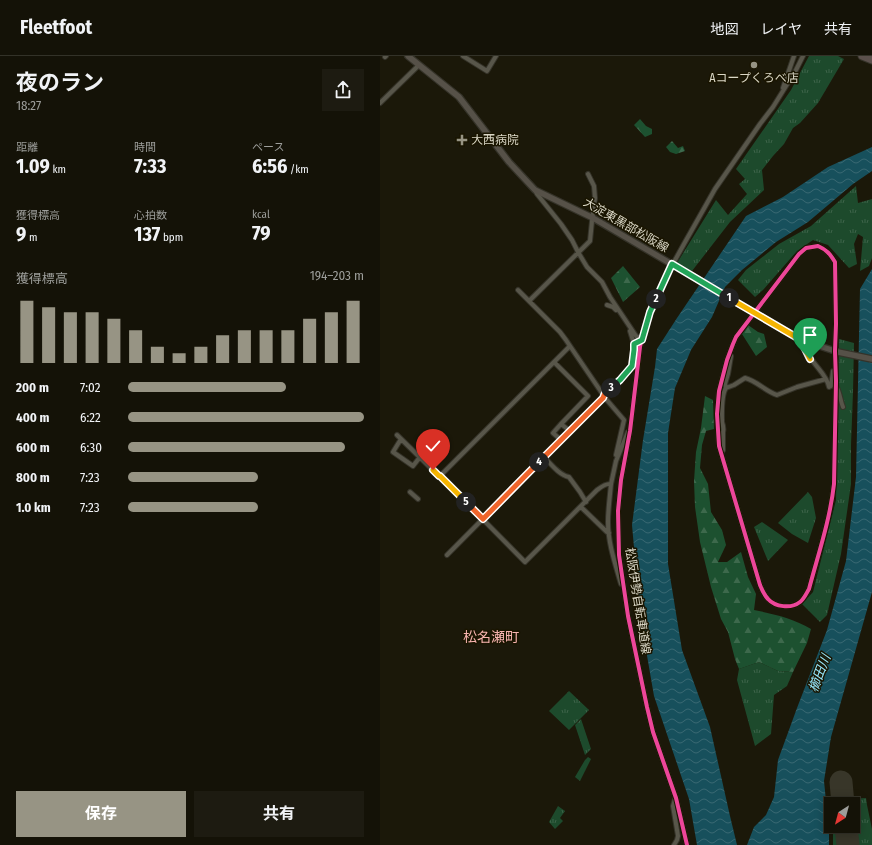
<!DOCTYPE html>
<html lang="ja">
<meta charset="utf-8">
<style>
:root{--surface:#141207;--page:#1d1b11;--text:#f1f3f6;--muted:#9d9e9b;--line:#333228;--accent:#979484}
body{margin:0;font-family:"Fira Sans Condensed","Noto Sans JP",sans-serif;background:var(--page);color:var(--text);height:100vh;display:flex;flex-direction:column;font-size:15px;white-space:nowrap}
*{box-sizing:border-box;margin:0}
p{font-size:13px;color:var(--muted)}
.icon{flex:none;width:22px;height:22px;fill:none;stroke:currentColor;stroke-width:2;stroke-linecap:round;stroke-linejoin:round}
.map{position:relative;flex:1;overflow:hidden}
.sheet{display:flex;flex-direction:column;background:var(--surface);width:380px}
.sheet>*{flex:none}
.needle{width:26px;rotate:216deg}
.buttons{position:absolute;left:444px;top:741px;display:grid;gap:8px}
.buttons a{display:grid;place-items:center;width:36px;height:36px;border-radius:0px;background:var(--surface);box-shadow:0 2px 10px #0003,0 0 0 1px var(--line);font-size:20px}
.pin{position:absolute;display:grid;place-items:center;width:34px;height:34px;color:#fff;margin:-41px -17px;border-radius:50% 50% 50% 0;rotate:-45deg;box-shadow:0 0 4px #0007}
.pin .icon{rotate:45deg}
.km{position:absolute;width:20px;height:20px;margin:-10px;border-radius:50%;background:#222;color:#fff;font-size:11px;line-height:20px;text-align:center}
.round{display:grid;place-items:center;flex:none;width:42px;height:42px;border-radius:0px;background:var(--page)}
.overview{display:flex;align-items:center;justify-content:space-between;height:68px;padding:0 16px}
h1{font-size:22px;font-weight:700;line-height:30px}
.metrics{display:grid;grid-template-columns:repeat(3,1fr);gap:6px;height:68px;padding:4px 16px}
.metrics div{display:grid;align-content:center}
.metrics b{font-size:20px;font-weight:700}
.metrics small{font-size:11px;font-weight:400}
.metrics p{font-size:11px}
.chart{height:112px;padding:8px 16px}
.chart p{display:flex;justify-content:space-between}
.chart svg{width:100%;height:72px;margin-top:4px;stroke:var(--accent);stroke-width:6}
.cta{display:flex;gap:8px;margin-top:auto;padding:8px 16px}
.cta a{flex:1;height:46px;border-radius:0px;background:var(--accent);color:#fff;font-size:16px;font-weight:700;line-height:46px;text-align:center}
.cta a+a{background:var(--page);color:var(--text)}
ul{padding:0 16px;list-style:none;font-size:13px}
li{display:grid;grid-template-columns:64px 48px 1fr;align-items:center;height:30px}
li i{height:10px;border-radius:5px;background:var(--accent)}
header{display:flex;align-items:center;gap:24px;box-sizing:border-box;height:56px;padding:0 20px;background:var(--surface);border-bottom:1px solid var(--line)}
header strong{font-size:19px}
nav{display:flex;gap:22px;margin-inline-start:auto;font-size:14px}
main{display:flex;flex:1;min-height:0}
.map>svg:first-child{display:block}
.grass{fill:url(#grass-tufts)}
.forest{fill:url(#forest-firs)}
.water{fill:url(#water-waves)}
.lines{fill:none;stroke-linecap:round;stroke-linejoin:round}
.runway{stroke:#383629;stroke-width:23}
.street-casing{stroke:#353329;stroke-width:6}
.secondary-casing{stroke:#353329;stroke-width:8}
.highway-casing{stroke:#353329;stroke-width:9}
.street{stroke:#58564a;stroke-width:4}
.secondary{stroke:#565148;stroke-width:5.5}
.highway{stroke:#5b504c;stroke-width:7}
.cycleway-casing{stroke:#1a1500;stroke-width:6}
.cycleway{stroke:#ed469a;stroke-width:4}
.split-1-casing{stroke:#fff;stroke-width:8}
.split-2-casing{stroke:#fff;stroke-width:8}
.split-3-casing{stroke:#fff;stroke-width:8}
.split-4-casing{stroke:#fff;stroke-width:8}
.split-5-casing{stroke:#fff;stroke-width:8}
.split-6-casing{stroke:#fff;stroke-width:8}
.split-1{stroke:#f5b400;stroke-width:5}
.split-2{stroke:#22a559;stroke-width:5}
.split-3{stroke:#22a559;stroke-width:5}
.split-4{stroke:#f0652b;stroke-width:5}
.split-5{stroke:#f0652b;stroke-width:5}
.split-6{stroke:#f5b400;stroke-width:5}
.poi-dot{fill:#979484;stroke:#1a1500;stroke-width:1.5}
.labels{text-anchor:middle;stroke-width:3;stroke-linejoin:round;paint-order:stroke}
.poi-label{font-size:12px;fill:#dad7c6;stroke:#1a1500}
.street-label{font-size:12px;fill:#dad7c6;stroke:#1a1500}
.water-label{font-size:13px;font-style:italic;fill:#96e7fb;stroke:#1a1500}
.quarter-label{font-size:14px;fill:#f8b4b0;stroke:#1a1500}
</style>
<header>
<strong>Fleetfoot</strong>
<nav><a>地図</a><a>レイヤ</a><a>共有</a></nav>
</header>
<main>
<section class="sheet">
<div class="overview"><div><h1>夜のラン</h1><p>18:27</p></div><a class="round"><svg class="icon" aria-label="share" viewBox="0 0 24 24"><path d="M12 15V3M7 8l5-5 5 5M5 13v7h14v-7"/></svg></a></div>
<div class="metrics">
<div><p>距離</p><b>1.09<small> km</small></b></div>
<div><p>時間</p><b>7:33</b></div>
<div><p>ペース</p><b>6:56<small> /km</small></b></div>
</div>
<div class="metrics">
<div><p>獲得標高</p><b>9<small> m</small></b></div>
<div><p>心拍数</p><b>137<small> bpm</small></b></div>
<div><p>kcal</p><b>79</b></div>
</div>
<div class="chart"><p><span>獲得標高</span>194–203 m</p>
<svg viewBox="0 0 160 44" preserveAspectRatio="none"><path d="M5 44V6M15 44V10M25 44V13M35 44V13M45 44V17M55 44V24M65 44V34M75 44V38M85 44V34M95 44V27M105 44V24M115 44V24M125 44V24M135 44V17M145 44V13M155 44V6"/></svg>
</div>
<ul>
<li><b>200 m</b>7:02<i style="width:67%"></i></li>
<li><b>400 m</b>6:22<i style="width:100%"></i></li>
<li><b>600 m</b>6:30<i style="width:92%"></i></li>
<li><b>800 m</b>7:23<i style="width:55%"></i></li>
<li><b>1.0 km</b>7:23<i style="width:55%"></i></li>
</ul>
<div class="cta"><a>保存</a><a>共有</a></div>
</section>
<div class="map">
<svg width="492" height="789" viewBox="0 0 492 789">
<defs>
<pattern id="grass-tufts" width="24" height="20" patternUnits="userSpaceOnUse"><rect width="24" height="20" fill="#1d4a2c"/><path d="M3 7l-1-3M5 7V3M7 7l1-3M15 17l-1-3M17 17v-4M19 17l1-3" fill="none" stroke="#3d6349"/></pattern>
<pattern id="forest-firs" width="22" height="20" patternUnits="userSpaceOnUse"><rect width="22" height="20" fill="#1d5130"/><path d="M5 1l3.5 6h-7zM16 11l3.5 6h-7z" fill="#3d694c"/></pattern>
<pattern id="water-waves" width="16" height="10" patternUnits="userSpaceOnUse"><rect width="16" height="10" fill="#17505c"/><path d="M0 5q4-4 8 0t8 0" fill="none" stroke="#386872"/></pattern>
</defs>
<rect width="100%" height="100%" fill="#1b1809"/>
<!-- grass -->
<path class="grass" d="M429 0H458L464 3 438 47 420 67 413 72 404 88 393 100 382 114 384 134 350 166 312 215 297 207 336 144 348 159 367 138 359 128 365 123 356 113 411 34Z
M476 130 478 147 492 143V202L489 210 480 215 483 181 478 178 474 188 477 208 469 212 448 189 433 184 417 195 383 234 375 241 358 224 366 214 399 188 431 170Z
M459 283 474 287 473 336 471 389V428L461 498 447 559 440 566 422 548 433 536 456 444Z
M428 436 432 441 436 462 428 487 412 478 398 467Z
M382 466 408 484 388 505 374 471Z
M379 606 398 615 413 616 407 630 394 639 391 678 375 690 357 624 359 613Z
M189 635 209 654 189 674 169 655Z
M201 663 211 693 205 699 195 669Z
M208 701 211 703 200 725 195 721 205 704Z
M486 742 487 749 492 773V789H470L468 770H473V748H466L465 743Z
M178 750 185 755 180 762 183 765 175 773 169 766Z
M453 770H463L465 789H453Z"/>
<!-- forest -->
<path class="forest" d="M260 63 266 70 272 73V78L265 81 254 69Z
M292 85 298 92 303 90 305 95 296 98 290 96 286 91Z
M243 210 260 231 243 246 231 222Z
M368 269 378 276 384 278 387 291 376 300 362 278Z
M325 340 333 344 334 373 326 375 322 389 320 412 328 428 331 456 342 474 346 489 338 506H347L361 496 368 521 376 538 374 554C394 558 413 562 431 573L427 587 413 616 398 615 379 606 359 613 355 603 348 576 341 563 331 531 320 486 315 451 314 425 316 396 321 372Z"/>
<!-- water -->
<path class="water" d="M492 91V115L473 128 428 166 396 186 362 214 345 231 332 261 311 294 295 332 288 377V508L302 594 330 671 350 760 357 789H317L309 743 274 640 260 559 252 469 263 384 275 311 277 293 297 262 366 160 403 141 448 111Z
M492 213V536L451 681 444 725 449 775V789H367L374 771 386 759 394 741 398 704 417 652 447 574 466 505 476 421 480 233Z"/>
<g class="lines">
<!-- runway -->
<path class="runway" d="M461 726 463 748
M466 770 468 789"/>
<!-- street casing -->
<g class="street-casing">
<path id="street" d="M83 0 107 15 116 0
M5 1 6 0
M403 32 414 0
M0 47 39 9
M155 134 157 138 181 168 192 184 198 196 207 211 222 226 230 241 256 280 262 284
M438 190C447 194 450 198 455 206L456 268 455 295 456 325 454 428C450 464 438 499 429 533 426 538 424 543 420 546 411 553 395 551 388 543 384 539 382 534 380 529L339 390 337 358 339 335 347 304 353 288 356 281 419 198 426 192Z
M138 234 180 276 186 284 190 290 226 343 244 364 236 399
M149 245 210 185 212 165 215 142 214 130 208 118
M227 249 233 251 236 254
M250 275 254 288
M421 284C423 291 427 298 432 304 438 313 447 320 449 331L451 330 453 315 455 314
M351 300 348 318 345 328 346 332 354 329 365 322C377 325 385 335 397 339L417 331 446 323
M174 306 208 340 181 368
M456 330C460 336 460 344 463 351
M17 379 59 420H60L145 506 217 434C221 431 226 427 231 428L236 405 248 376
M21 383 13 396 33 410 40 401
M181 384 173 377 181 368 190 375
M342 396 343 394C343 388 343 382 343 376 344 373 343 369 342 366 342 358 341 339 346 332
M164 401C171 408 179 419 189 421L200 436 206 446
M60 420 190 290
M231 428C230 440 228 453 228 466 228 487 235 507 241 528
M30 436 38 443
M201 451 227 476 229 477
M67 499 223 342 225 337 239 325 252 310 255 294 254 288 262 284
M294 789 297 784 298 780 293 750 295 743
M307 789 296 742 273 676 267 651 248 560 239 499 238 455 241 424 250 375 260 291 270 256 289 215 304 188 335 133 380 68 393 51 416 14 423 0"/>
</g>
<!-- secondary casing -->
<g class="secondary-casing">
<path id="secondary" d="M28 0 79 41 129 106 155 134 213 162 421 284 458 296 492 303"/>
</g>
<!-- highway casing -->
<g class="highway-casing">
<path id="highway" d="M482 0 492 4"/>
</g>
<!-- street -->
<use href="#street" class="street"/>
<!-- secondary -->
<use href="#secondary" class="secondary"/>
<!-- highway -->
<use href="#highway" class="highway"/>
<!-- cycleway casing -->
<g class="cycleway-casing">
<path id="cycleway" d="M438 190C447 194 450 198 455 206L456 268 455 295 456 325 454 428C450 464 438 499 429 533 426 538 424 543 420 546 411 553 395 551 388 543 384 539 382 534 380 529L339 390 337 358 339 335 347 304 353 288 356 281 419 198 426 192Z
M292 209C280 234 265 263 260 291L250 375 241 424 238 455 239 499 248 560 267 651 273 676 296 742 307 789"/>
</g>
<!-- cycleway -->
<use href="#cycleway" class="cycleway"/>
</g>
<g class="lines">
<!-- split-1 casing -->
<g class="split-1-casing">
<path id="split-1" d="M349 242 421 284 423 289 430 303"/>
</g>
<!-- split-2 casing -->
<g class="split-2-casing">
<path id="split-2" d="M276 243 292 208 349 242"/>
</g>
<!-- split-3 casing -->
<g class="split-3-casing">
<path id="split-3" d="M231 332 240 324 252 310 254 294V288L262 284 270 256 276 243"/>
</g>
<!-- split-4 casing -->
<g class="split-4-casing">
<path id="split-4" d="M159 406 223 342 225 337 231 332"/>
</g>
<!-- split-5 casing -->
<g class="split-5-casing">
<path id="split-5" d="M86 446 103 463 159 406"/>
</g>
<!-- split-6 casing -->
<g class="split-6-casing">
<path id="split-6" d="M53 414 59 420H60L86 446"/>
</g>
<!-- split-1 -->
<use href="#split-1" class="split-1"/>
<!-- split-2 -->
<use href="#split-2" class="split-2"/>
<!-- split-3 -->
<use href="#split-3" class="split-3"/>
<!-- split-4 -->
<use href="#split-4" class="split-4"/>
<!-- split-5 -->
<use href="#split-5" class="split-5"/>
<!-- split-6 -->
<use href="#split-6" class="split-6"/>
</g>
<!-- markers -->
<g class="poi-dot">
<circle cx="374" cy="9" r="4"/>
<path d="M80 78h4v4h4v4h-4v4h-4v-4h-4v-4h4z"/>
</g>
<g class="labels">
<!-- poi labels -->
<g class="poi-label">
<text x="374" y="26">Aコープくろべ店</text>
<text x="91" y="88" text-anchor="start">大西病院</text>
</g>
<!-- street labels -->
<g class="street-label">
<text transform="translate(246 169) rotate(30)" y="4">大淀東黒部松阪線</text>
<text transform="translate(258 545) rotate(81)" y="4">松阪伊勢自転車道線</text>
</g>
<!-- water labels -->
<g class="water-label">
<text transform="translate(439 617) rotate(-69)" y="5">櫛田川</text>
</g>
<!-- quarter labels -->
<g class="quarter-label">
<text x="111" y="586">松名瀬町</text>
</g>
</g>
</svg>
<div class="buttons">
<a><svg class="needle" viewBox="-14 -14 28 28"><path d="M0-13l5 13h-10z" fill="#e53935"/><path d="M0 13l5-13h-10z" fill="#9d9e9b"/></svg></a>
</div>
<div class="pin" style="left:430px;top:303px;background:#1e9e55"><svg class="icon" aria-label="arrive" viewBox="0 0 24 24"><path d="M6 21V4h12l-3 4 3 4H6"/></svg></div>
<div class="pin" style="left:53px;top:414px;background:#d93025"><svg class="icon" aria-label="check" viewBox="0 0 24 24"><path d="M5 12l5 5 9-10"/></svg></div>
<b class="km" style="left:349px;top:242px">1</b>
<b class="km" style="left:276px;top:243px">2</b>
<b class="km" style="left:231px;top:332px">3</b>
<b class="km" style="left:159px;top:406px">4</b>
<b class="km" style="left:86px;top:446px">5</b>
</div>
</main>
